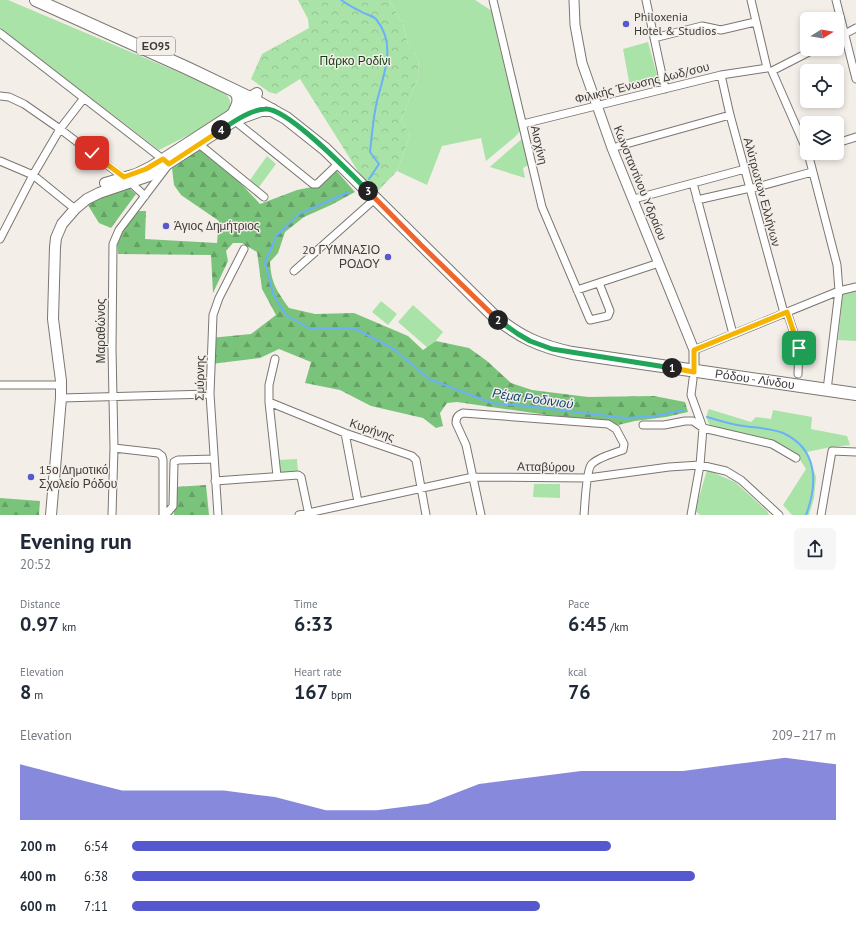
<!DOCTYPE html>
<meta charset="utf-8">
<style>
:root{--surface:#fff;--page:#f6f6f7;--text:#1f2937;--muted:#747a83;--accent:#5558cf}
body{margin:0;font-family:"PT Sans",sans-serif;background:var(--page);color:var(--text);height:100vh;display:flex;flex-direction:column;font-size:15px;white-space:nowrap}
*{box-sizing:border-box;margin:0}
p{font-size:13px;color:var(--muted)}
.icon{flex:none;width:22px;height:22px;fill:none;stroke:currentColor;stroke-width:2;stroke-linecap:round;stroke-linejoin:round}
.map{position:relative;height:515px;overflow:hidden}
.panel{display:flex;flex-direction:column;background:var(--surface);flex:1}
.panel>*{flex:none}
.needle{width:26px;rotate:79deg}
.buttons{position:absolute;left:800px;top:12px;display:grid;gap:8px}
.buttons a{display:grid;place-items:center;width:44px;height:44px;border-radius:6px;background:var(--surface);box-shadow:0 2px 6px #0003;font-size:20px}
.pin{position:absolute;display:grid;place-items:center;width:34px;height:34px;color:#fff;margin:-17px;border-radius:8px;box-shadow:0 2px 6px #0006}
.km{position:absolute;width:20px;height:20px;margin:-10px;border-radius:50%;background:#222;color:#fff;font-size:11px;line-height:20px;text-align:center}
.round{display:grid;place-items:center;flex:none;width:42px;height:42px;border-radius:6px;background:var(--page)}
.headline{display:flex;align-items:center;justify-content:space-between;height:68px;padding:0 20px}
h1{font-size:22px;font-weight:700;line-height:30px}
.figures{display:grid;grid-template-columns:repeat(3,1fr);gap:6px;height:68px;padding:4px 20px}
.figures div{display:grid;align-content:center}
.figures b{font-size:20px;font-weight:700}
.figures small{font-size:11px;font-weight:400}
.figures p{font-size:11px}
.chart{height:112px;padding:8px 20px}
.chart p{display:flex;justify-content:space-between}
.chart svg{width:100%;height:72px;margin-top:4px;fill:var(--accent);opacity:.7}
ul{padding:0 20px;list-style:none;font-size:13px}
li{display:grid;grid-template-columns:64px 48px 1fr;align-items:center;height:30px}
li i{height:10px;border-radius:5px;background:var(--accent)}
.map>svg:first-child{display:block}
.green{fill:#aae3a8}
.forest{fill:url(#forest-firs)}
.park{fill:url(#park-crowns)}
.lines{fill:none;stroke-linecap:round;stroke-linejoin:round}
.stream{stroke:#6cb0f8;stroke-width:2}
.minor-casing{stroke:#7b7671;stroke-width:9}
.tertiary-casing{stroke:#7b7671;stroke-width:11}
.secondary-casing{stroke:#7b7671;stroke-width:12}
.primary-casing{stroke:#7b7671;stroke-width:14}
.minor{stroke:#fff;stroke-width:7}
.tertiary{stroke:#fff;stroke-width:9}
.secondary{stroke:#fff;stroke-width:10}
.primary{stroke:#fff;stroke-width:12}
.split-1-casing{stroke:#fff;stroke-width:8}
.split-2-casing{stroke:#fff;stroke-width:8}
.split-3-casing{stroke:#fff;stroke-width:8}
.split-4-casing{stroke:#fff;stroke-width:8}
.split-5-casing{stroke:#fff;stroke-width:8}
.split-1{stroke:#f5b400;stroke-width:5}
.split-2{stroke:#22a559;stroke-width:5}
.split-3{stroke:#f0652b;stroke-width:5}
.split-4{stroke:#22a559;stroke-width:5}
.split-5{stroke:#f5b400;stroke-width:5}
.poi-dot{fill:#5558cf;stroke:#f4eee9;stroke-width:1.5}
.labels{text-anchor:middle;stroke-width:3;stroke-linejoin:round;paint-order:stroke}
.shield{fill:#f4eee9;stroke:#74716e;stroke-width:1}
.shield-label{font-size:11px;font-weight:bold;fill:#3d3b39}
.poi-label{font-size:12px;fill:#3d3b39;stroke:#f4eee9;text-anchor:start}
.park-label{font-size:12px;fill:#104313;stroke:#f4eee9}
.street-label{font-size:12px;fill:#3d3b39;stroke:#f4eee9}
.water-label{font-size:13px;font-style:italic;fill:#134471;stroke:#f4eee9}
</style>
<div class="map">
<svg width="856" height="515" viewBox="0 0 856 515">
<defs>
<pattern id="forest-firs" width="22" height="20" patternUnits="userSpaceOnUse"><rect width="22" height="20" fill="#7ac37a"/><path d="M5 1l3.5 6h-7zM16 11l3.5 6h-7z" fill="#65a065"/></pattern>
<pattern id="park-crowns" width="20" height="18" patternUnits="userSpaceOnUse"><rect width="20" height="18" fill="#aae3a8"/><path d="M2 6a3 3 0 1 1 6 0M12 15a3 3 0 1 1 6 0" fill="none" stroke="#93c491"/></pattern>
</defs>
<rect width="100%" height="100%" fill="#f4eee9"/>
<!-- green -->
<path class="green" d="M0 0H8L223 91C232 100 233 105 226 116L159 150 0 29Z
M389 0H475L495 13 497 36 520 128 519 132 516 136 486 161 481 138 442 146 427 185 397 171 410 136 401 120 419 75 418 58 407 42 403 24Z
M648 42 659 82 630 87 623 49Z
M523 138 530 164 523 168 525 178 490 167 492 165Z
M267 156 276 164 259 187 250 180Z
M856 291V341L838 340 843 293Z
M381 301 397 314 388 325 372 312Z
M413 305 443 332 429 349 398 322Z
M709 409 751 422 756 417 771 419 773 410 812 417 811 429 847 436 850 445 826 448 807 452 816 477 814 498 809 515H792L783 505 806 469 795 452 771 439 714 430C708 423 704 418 709 409Z
M297 459 298 472 279 473 278 460Z
M707 470 735 482 767 511 769 515H700L695 511Z
M534 484H560V498L533 497Z"/>
<!-- forest -->
<path class="forest" d="M205 145 260 204 297 190 312 187 334 168 355 192 331 205 304 217 285 232 278 253 270 262C271 283 277 291 289 308L315 314 354 313 408 336 423 350 436 341 469 348 487 361 511 383 532 390 588 397 654 396 685 402 688 412 666 417 635 421 618 425 604 420 547 415 457 402 447 403 440 413 443 426 436 428 423 418 371 406 340 390 305 383 311 362 279 349 260 358 211 364 210 338 251 334 276 315 262 289 257 252 242 243H233L226 251 228 261 213 293 211 255 118 254 117 237 139 211H146L145 239 217 243 219 221 181 195 174 185 172 168Z
M127 186 136 194 111 228 99 223 86 202Z
M206 485 209 515H174L175 487Z
M0 498 40 501 39 515H0Z"/>
<!-- park -->
<path class="park" d="M298 0H389L403 24 407 42 418 58 419 75 401 120 410 136 397 171 378 191 361 176 300 79 276 94 269 92 251 79 262 54 309 28 308 19Z"/>
<g class="lines">
<!-- stream -->
<path class="stream" d="M341 0C347 4 353 8 360 11 364 14 372 15 376 19 397 45 384 73 377 101 373 118 372 135 370 152L379 164 369 179
M349 192 299 214 277 235 265 262 273 294 286 315 309 328 356 329 394 349 429 379 492 403 536 407 625 418 655 416 684 410
M707 417C717 420 727 423 737 425 752 428 768 427 783 433 818 449 818 483 806 515"/>
<!-- minor casing -->
<g class="minor-casing">
<path id="minor" d="M493 0 542 207 590 320 608 316 610 311 599 283
M646 0 665 89
M751 0 767 68
M836 0 856 79
M0 33 169 164 119 230 113 244 112 349 114 448 112 515
M654 38 702 26 721 30 755 22
M837 38 856 28
M772 71 807 151
M772 71 815 49
M721 75 730 115 784 313
M0 96 9 97 24 104 60 129 131 183 145 196
M235 121 313 184H317L339 163
M523 124 721 75 767 68
M837 143 856 137
M199 144 264 197
M612 148 730 115
M808 153 837 265 839 291 827 390
M0 161 33 175 75 209
M693 183 733 334
M750 189 812 172
M634 199 745 169
M697 200 750 188
M0 239 33 175 60 129 84 98
M294 271 376 198
M577 290 659 263
M787 312 799 348 798 374
M694 350 839 291 856 287
M275 359 269 385V402L277 476
M0 385H56
M61 398 210 394
M269 402 345 433 412 456 416 460 426 515
M643 425H664L685 421H693L703 428 772 444 796 458
M345 433 358 502
M114 448 158 453 162 456 163 460V514L168 512 173 506 174 462 178 460 214 459
M215 481 298 475 301 477 309 515
M218 515 210 394 213 315 219 298 244 249
M299 515 473 477 588 478 669 467 700 465 726 471 741 480 779 515
M481 515 466 445 456 423C456 417 458 415 463 413L608 424 616 429 624 444 623 450C615 453 596 458 591 465 586 472 585 505 584 515
M691 515 700 465 703 428 691 395 693 379
M821 515 832 451 856 452"/>
</g>
<!-- tertiary casing -->
<g class="tertiary-casing">
<path id="tertiary" d="M574 0 575 25 582 63 612 148 694 350V371"/>
</g>
<!-- secondary casing -->
<g class="secondary-casing">
<path id="secondary" d="M105 183 136 174 152 166 234 113 255 94
M51 515 61 398V381L53 319 55 247 56 238 62 224 75 209 87 199 99 193 149 176 239 118 254 105 257 93"/>
</g>
<!-- primary casing -->
<g class="primary-casing">
<g id="primary">
<path id="s1" d="M36 0 187 68 250 98 286 118 325 149 494 316C520 337 539 346 572 353L856 394"/>
<path d="M234 113C238 105 241 99 236 92"/>
<path d="M239 118 261 110H272"/>
</g>
</g>
<!-- minor -->
<use href="#minor" class="minor"/>
<!-- tertiary -->
<use href="#tertiary" class="tertiary"/>
<!-- secondary -->
<use href="#secondary" class="secondary"/>
<!-- primary -->
<use href="#primary" class="primary"/>
</g>
<g class="lines">
<!-- split-1 casing -->
<g class="split-1-casing">
<path id="split-1" d="M672 368 694 372V350L787 312 799 348"/>
</g>
<!-- split-2 casing -->
<g class="split-2-casing">
<path id="split-2" d="M498 320 518 334 530 341 552 349 672 368"/>
</g>
<!-- split-3 casing -->
<g class="split-3-casing">
<path id="split-3" d="M368 191 421 245 498 320"/>
</g>
<!-- split-4 casing -->
<g class="split-4-casing">
<path id="split-4" d="M221 130C233 122 250 110 265 109 287 107 351 174 368 191"/>
</g>
<!-- split-5 casing -->
<g class="split-5-casing">
<path id="split-5" d="M92 153 124 177 146 169 163 159 169 164 221 130"/>
</g>
<!-- split-1 -->
<use href="#split-1" class="split-1"/>
<!-- split-2 -->
<use href="#split-2" class="split-2"/>
<!-- split-3 -->
<use href="#split-3" class="split-3"/>
<!-- split-4 -->
<use href="#split-4" class="split-4"/>
<!-- split-5 -->
<use href="#split-5" class="split-5"/>
</g>
<!-- markers -->
<g class="poi-dot">
<circle cx="626" cy="24" r="4"/>
<circle cx="166" cy="226" r="4"/>
<circle cx="388" cy="257" r="4"/>
<circle cx="31" cy="477" r="4"/>
</g>
<g class="labels">
<!-- shield labels -->
<rect class="shield" x="137" y="37" width="38" height="18" rx="3"/>
<g class="shield-label">
<text x="156" y="50">ΕΟ95</text>
</g>
<!-- poi labels -->
<g class="poi-label">
<text x="634" y="21">Philoxenia<tspan x="634" dy="14">Hotel &amp; Studios</tspan></text>
<text x="174" y="230">Άγιος Δημήτριος</text>
<text x="380" y="254" text-anchor="end">2ο ΓΥΜΝΑΣΙΟ<tspan x="380" dy="14">ΡΟΔΟΥ</tspan></text>
<text x="39" y="474">15ο Δημοτικό<tspan x="39" dy="14">Σχολείο Ρόδου</tspan></text>
</g>
<!-- park labels -->
<g class="park-label">
<text x="355" y="65">Πάρκο Ροδίνι</text>
</g>
<!-- street labels -->
<g class="street-label">
<text transform="translate(642 83) rotate(-14)" y="4">Φιλικής Ένωσης Δωδ/σου</text>
<text transform="translate(539 145) rotate(77)" y="4">Αισχίνη</text>
<text transform="translate(640 183) rotate(68)" y="4">Κωνσταντίνου Υδραίου</text>
<text transform="translate(762 192) rotate(75)" y="4">Αλύτρωτων Ελλήνων</text>
<text transform="translate(101 331) rotate(-90)" y="4">Μαραθώνος</text>
<text transform="translate(200 378) rotate(-89)" y="4">Σμύρνης</text>
<text dy="4" stroke="none"><textPath href="#s1" startOffset="836">Ρόδου - Λίνδου</textPath></text>
<text transform="translate(372 430) rotate(19)" y="4">Κυρήνης</text>
<text transform="translate(546 467) rotate(1)" y="4">Ατταβύρου</text>
</g>
<!-- water labels -->
<g class="water-label">
<text transform="translate(533 398) rotate(8)" y="5">Ρέμα Ροδινιού</text>
</g>
</g>
</svg>
<div class="buttons">
<a><svg class="needle" viewBox="-14 -14 28 28"><path d="M0-13l5 13h-10z" fill="#e53935"/><path d="M0 13l5-13h-10z" fill="#747a83"/></svg></a>
<a><svg class="icon" aria-label="locate" viewBox="0 0 24 24"><circle cx="12" cy="12" r="6"/><path d="M12 2v4M12 18v4M2 12h4M18 12h4"/></svg></a>
<a><svg class="icon" aria-label="layers" viewBox="0 0 24 24"><path d="M12 4l9 5-9 5-9-5zM3 14l9 5 9-5"/></svg></a>
</div>
<div class="pin" style="left:799px;top:348px;background:#1e9e55"><svg class="icon" aria-label="arrive" viewBox="0 0 24 24"><path d="M6 21V4h12l-3 4 3 4H6"/></svg></div>
<div class="pin" style="left:92px;top:153px;background:#d93025"><svg class="icon" aria-label="check" viewBox="0 0 24 24"><path d="M5 12l5 5 9-10"/></svg></div>
<b class="km" style="left:672px;top:368px">1</b>
<b class="km" style="left:498px;top:320px">2</b>
<b class="km" style="left:368px;top:191px">3</b>
<b class="km" style="left:221px;top:130px">4</b>
</div>
<section class="panel">
<div class="headline"><div><h1>Evening run</h1><p>20:52</p></div><a class="round"><svg class="icon" aria-label="share" viewBox="0 0 24 24"><path d="M12 15V3M7 8l5-5 5 5M5 13v7h14v-7"/></svg></a></div>
<div class="figures">
<div><p>Distance</p><b>0.97<small> km</small></b></div>
<div><p>Time</p><b>6:33</b></div>
<div><p>Pace</p><b>6:45<small> /km</small></b></div>
</div>
<div class="figures">
<div><p>Elevation</p><b>8<small> m</small></b></div>
<div><p>Heart rate</p><b>167<small> bpm</small></b></div>
<div><p>kcal</p><b>76</b></div>
</div>
<div class="chart"><p><span>Elevation</span>209–217 m</p>
<svg viewBox="0 0 160 44" preserveAspectRatio="none"><path d="M0 44V10L10 18L20 26L30 26L40 26L50 30L60 38L70 38L80 34L90 22L100 18L110 14L120 14L130 14L140 10L150 6L160 10V44z"/></svg>
</div>
<ul>
<li><b>200 m</b>6:54<i style="width:68%"></i></li>
<li><b>400 m</b>6:38<i style="width:80%"></i></li>
<li><b>600 m</b>7:11<i style="width:58%"></i></li>
</ul>
</section>
